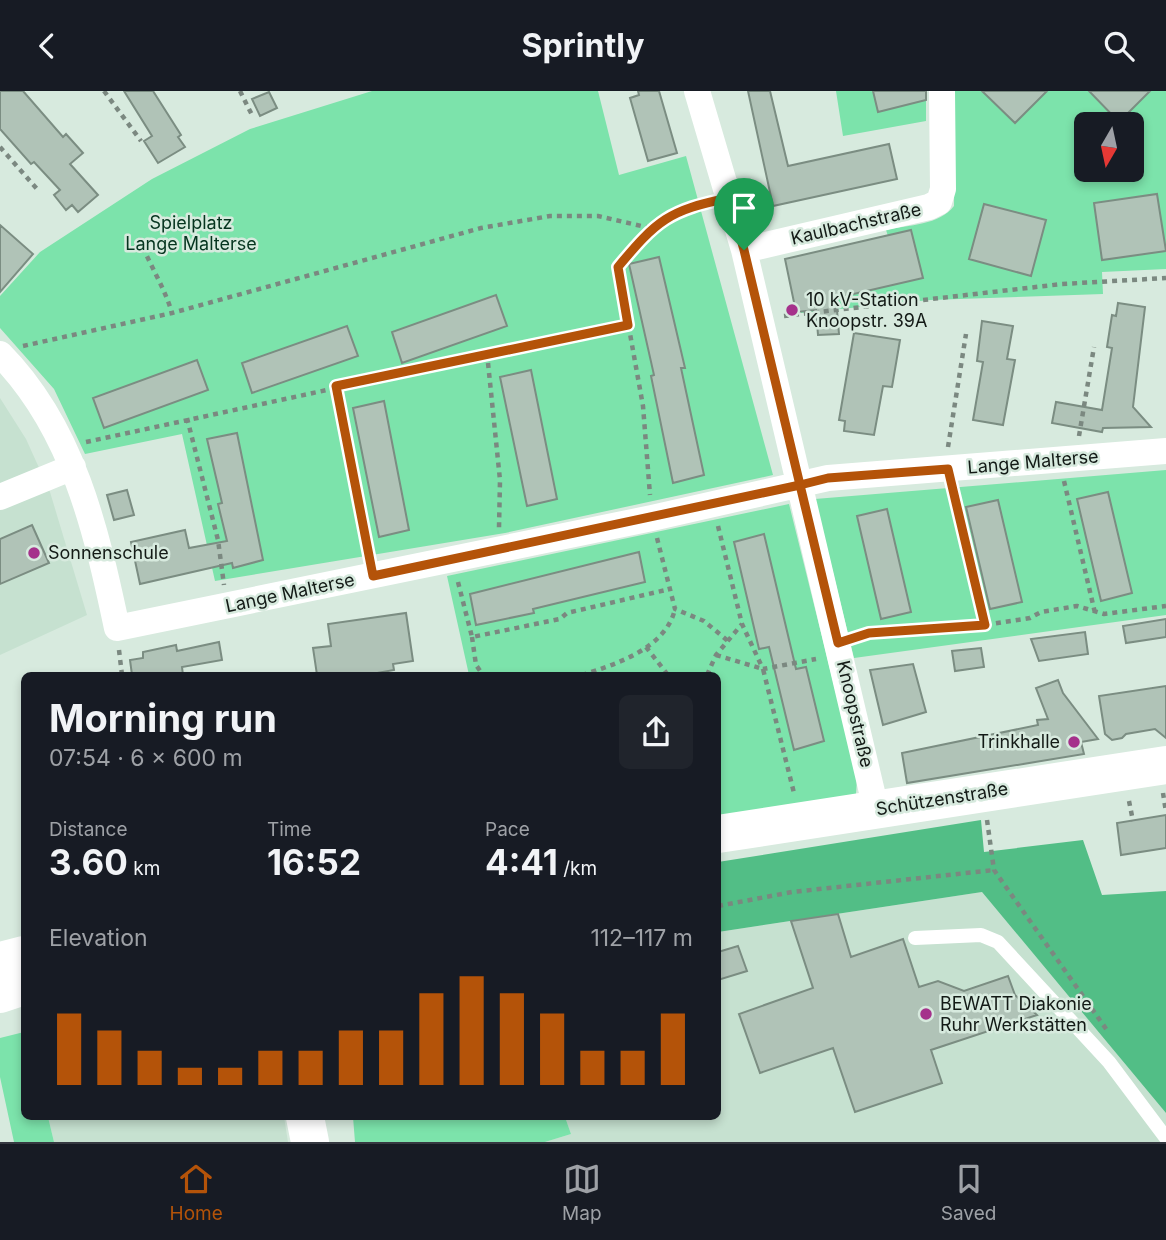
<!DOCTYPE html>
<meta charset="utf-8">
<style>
:root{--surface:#171b24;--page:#20242c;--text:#f1f3f6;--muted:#9ea1a6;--line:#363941;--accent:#b45309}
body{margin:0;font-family:Inter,sans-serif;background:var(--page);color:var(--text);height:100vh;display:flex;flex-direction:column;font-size:26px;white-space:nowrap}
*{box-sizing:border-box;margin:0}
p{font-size:23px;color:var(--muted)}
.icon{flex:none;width:38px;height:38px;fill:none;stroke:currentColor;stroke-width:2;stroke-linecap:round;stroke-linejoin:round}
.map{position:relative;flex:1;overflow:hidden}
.drawer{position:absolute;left:21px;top:581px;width:700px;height:448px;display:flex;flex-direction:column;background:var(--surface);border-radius:10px;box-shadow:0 4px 10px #0003}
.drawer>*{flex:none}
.needle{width:46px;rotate:189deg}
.tools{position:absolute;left:1074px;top:21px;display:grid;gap:14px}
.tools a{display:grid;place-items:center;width:70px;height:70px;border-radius:10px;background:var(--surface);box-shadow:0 4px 10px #0003;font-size:35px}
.pin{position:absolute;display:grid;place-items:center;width:60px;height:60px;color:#fff;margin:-72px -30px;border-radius:50% 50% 50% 0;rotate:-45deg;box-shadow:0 0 7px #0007}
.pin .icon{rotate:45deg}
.round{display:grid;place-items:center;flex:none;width:74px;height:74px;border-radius:10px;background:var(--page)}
.overview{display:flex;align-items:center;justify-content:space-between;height:119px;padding:0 28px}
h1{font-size:38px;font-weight:700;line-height:52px}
.figures{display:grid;grid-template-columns:repeat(3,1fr);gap:10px;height:119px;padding:7px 28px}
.figures div{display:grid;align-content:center}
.figures b{font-size:35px;font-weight:700}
.figures small{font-size:19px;font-weight:400}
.figures p{font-size:19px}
.chart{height:196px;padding:14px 28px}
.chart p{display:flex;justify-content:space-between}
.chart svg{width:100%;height:126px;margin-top:7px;stroke:var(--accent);stroke-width:6}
header{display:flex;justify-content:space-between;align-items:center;height:91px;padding:0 28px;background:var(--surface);font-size:32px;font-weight:700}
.tabs{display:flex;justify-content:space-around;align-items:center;height:98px;border-top:2px solid var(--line);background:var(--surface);font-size:19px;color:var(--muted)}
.tabs a{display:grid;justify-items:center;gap:4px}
.tabs .on{color:var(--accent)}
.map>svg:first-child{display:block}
.built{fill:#c6e1d0}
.green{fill:#7ce3ab;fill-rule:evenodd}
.forest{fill:#52be86}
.building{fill:#b0c3b7;stroke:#7b8d82;stroke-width:2}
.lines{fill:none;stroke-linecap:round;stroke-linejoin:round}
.path{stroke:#7b8880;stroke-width:4.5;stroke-dasharray:5 5;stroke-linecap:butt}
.lane{stroke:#fff;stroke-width:14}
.street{stroke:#fff;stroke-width:26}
.secondary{stroke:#fff;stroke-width:38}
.route-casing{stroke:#fff;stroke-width:14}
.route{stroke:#b45309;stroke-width:9}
.poi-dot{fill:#a5318b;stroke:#d7eade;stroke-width:2.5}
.labels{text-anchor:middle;stroke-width:5;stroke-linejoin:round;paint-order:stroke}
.park-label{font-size:18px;fill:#05351f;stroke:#d7eade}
.street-label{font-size:18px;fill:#131a16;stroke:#d7eade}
.poi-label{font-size:18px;fill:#131a16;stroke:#d7eade;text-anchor:start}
</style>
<header><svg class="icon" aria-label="back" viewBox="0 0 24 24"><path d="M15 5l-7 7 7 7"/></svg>Sprintly<svg class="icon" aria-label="search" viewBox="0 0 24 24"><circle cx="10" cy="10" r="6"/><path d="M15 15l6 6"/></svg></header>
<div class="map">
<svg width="1166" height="1051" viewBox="0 0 1166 1051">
<rect width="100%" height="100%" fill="#d7eade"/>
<!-- built -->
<path class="built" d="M0 307 26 348 50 401 87 524 0 564Z
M982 801 1166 1022V1051H545L571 1043 565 1026H718V841Z
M48 1026H284L288 1051H54Z"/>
<!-- green -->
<path class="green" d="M372 0H598L619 84 686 65 773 384 505 442 215 490 182 343 85 363 54 298 0 237V205L40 161 152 88 250 38Z
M836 0H926V30L843 45Z
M955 0H1166V178L1102 181 1103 203 930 209 801 222 800 214 922 187 911 140 888 145 886 139C908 134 940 134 954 115ZM1087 33H1132V79H1087Z
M1166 379V524L854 567 815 408Z
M789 413 857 687 856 703 718 730V584H469L447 485Z
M24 941V1026H48L54 1051H14L0 986V947Z
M353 1026H565L571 1043 545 1051H355Z"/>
<!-- forest -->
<path class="forest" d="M981 729 984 761 1083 749 1102 804 1166 800V1022L982 801 718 841V771Z"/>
<!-- building -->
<path class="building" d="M0 0H23L63 46 66 43 83 62 70 73 98 104 78 121 72 114 66 119 54 104 60 99 34 71 31 73 0 38Z
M124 0H153L181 44 178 46 185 56 158 72 144 50 152 45Z
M638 0H659L677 62 648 70 630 7 639 4Z
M748 0H770L788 75 889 53 897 88 773 115Z
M873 0H926V9L878 21Z
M982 0H1047L1015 32Z
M1089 0H1150L1119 31Z
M269 1 277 17 260 25 252 8Z
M1157 103 1166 160 1102 169 1094 112Z
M984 113 1046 129 1031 185 969 168Z
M0 134 33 163 0 201Z
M911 139 923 187 836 207 839 243 818 244 816 219 796 221 785 168Z
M659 166 685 277H681L704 384 673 392 651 285 654 284 629 173Z
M496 204 507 235 402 272 392 241Z
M1118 212 1145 216 1133 316 1151 336 1103 337 1102 341 1052 332 1056 311 1102 319 1112 257 1107 256 1112 224 1116 225Z
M982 230 1013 235 1007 268 1015 269 1003 334 973 329 983 271 977 270Z
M347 235 358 265 252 302 242 272Z
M854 242 900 249 892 296 883 295 874 344 844 340 845 330 839 329Z
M197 269 208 299 104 337 93 307Z
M531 279 557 408 527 415 500 286Z
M384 310 409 439 379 446 353 317Z
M237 342 263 469 233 477 232 472 140 493 131 451 185 439 189 457 227 450 218 413 222 412 207 348Z
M127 399 134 424 114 429 107 404Z
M1108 401 1132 502 1101 510 1077 408Z
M998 409 1022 511 990 518 966 416Z
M887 418 911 521 881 528 857 425Z
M32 434 49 472 0 493V448Z
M764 443 796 578 806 576 824 650 794 659 769 556 759 558 734 451Z
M639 461 645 491 533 518 534 522 476 534 470 503Z
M406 522 413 570 393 573 394 579 366 584H317L313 557 331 555 328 533Z
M1166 528V546L1126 552 1123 535Z
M1085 541 1088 563 1039 570 1031 548Z
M219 551 222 569 182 576 183 584H132L130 569 143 567V561L176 554 177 560Z
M981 557 984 576 955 580 952 560Z
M913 573 926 621 883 634 870 579Z
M1058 589 1063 602 1098 648 1081 651 1084 663 907 692 902 662 1038 634 1037 629 1048 628 1036 597Z
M1166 595V647L1155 638 1126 643 1122 647 1112 649 1105 643 1099 605Z
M1166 724V757L1121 764 1117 732Z
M838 823 851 866 903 848 919 896 938 890 964 900 1008 885 1015 904 1037 924 931 959 942 992 855 1021 833 957 760 982 739 923 813 897 791 830Z
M738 855 747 880 718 889V861Z"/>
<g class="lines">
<!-- path -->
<path class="path" d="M104 0 141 50
M240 0 252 24
M0 56 37 98
M650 137 618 176 643 315 650 404
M139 147C149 173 164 195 172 222
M784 225 1062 193 1166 187
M23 255 172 222 481 137 550 125H598L650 137 671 123 708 111
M487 262 500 389 499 437
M336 295 368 464
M187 327 218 449 224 494
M1079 345 1094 256
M86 351 628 234
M948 356 966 243
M1064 390 1095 522
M953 399 985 534
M718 435 742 533 763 578 816 568
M657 447 675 518 704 530 728 550
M458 491 472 546 560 528 567 522 670 498
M472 546 476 574 483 584
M857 546 869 542 985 534 1030 527 1041 521 1077 515 1104 523 1166 515
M646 556 668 584
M119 559 122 584
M716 564 763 578 794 702
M582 584C617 573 666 557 675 518
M707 584 716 564 742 533
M1163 702 1166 721
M1129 710 1133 730
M987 729 994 779 1109 942
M718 815 792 801 994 779"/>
<!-- lane -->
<path class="lane" d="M915 847 981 844 998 851 1109 971 1166 1047"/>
<!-- street -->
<path class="street" d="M697 0 744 159 876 718
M744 159 929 116 939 111 943 98 942 0
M0 263C73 337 96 438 117 537L652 427 828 387 1166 360
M0 406 73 376"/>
<!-- secondary -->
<path class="secondary" d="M718 743 1166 674
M0 870 24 864
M0 903 24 895
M305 1026 310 1051"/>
</g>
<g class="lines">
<!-- route casing -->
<g class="route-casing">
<path id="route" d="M744 159 729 107C669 119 657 129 618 176L628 234 336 295 373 485 800 394 838 552 869 542 985 534 948 378 828 387 800 394 744 159"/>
</g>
<!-- route -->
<use href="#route" class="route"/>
</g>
<!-- markers -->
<g class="poi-dot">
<circle cx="792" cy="219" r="7"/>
<circle cx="34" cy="462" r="7"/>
<circle cx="1074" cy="651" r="7"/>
<circle cx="926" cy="923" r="7"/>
</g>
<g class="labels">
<!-- park labels -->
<g class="park-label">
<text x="191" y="138">Spielplatz<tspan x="191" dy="21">Lange Malterse</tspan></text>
</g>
<!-- street labels -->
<g class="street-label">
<text transform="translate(856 133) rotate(-13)" y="6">Kaulbachstraße</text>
<text transform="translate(1033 371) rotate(-5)" y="6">Lange Malterse</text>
<text transform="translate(290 502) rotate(-12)" y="6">Lange Malterse</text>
<text transform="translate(855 623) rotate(77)" y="6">Knoopstraße</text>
<text transform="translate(942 708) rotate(-9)" y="6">Schützenstraße</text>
</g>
<!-- poi labels -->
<g class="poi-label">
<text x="806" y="215">10 kV-Station<tspan x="806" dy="21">Knoopstr. 39A</tspan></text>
<text x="48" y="468">Sonnenschule</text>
<text x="1060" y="657" text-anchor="end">Trinkhalle</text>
<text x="940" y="919">BEWATT Diakonie<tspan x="940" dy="21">Ruhr Werkstätten</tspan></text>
</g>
</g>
</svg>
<div class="tools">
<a><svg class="needle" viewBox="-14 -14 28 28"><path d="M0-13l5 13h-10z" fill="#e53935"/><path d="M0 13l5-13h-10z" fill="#9ea1a6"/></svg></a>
</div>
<div class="pin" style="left:744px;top:159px;background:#1e9e55"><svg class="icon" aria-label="arrive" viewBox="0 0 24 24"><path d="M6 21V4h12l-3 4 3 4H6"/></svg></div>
<section class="drawer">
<div class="overview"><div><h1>Morning run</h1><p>07:54 · 6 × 600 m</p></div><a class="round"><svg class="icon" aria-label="share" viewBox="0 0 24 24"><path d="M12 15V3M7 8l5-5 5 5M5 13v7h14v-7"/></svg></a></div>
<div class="figures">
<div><p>Distance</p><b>3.60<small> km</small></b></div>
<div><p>Time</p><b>16:52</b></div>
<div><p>Pace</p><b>4:41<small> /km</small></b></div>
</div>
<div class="chart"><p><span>Elevation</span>112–117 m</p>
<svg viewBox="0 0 160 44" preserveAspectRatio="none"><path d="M5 44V19M15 44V25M25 44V32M35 44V38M45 44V38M55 44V32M65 44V32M75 44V25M85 44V25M95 44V12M105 44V6M115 44V12M125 44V19M135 44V32M145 44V32M155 44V19"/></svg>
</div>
</section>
</div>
<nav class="tabs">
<a class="on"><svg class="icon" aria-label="home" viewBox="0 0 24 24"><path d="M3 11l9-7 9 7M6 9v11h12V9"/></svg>Home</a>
<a><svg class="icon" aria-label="map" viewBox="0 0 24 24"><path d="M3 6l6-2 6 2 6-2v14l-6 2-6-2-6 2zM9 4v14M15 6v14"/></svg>Map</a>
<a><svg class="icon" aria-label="saved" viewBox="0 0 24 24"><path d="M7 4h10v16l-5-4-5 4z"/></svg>Saved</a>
</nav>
